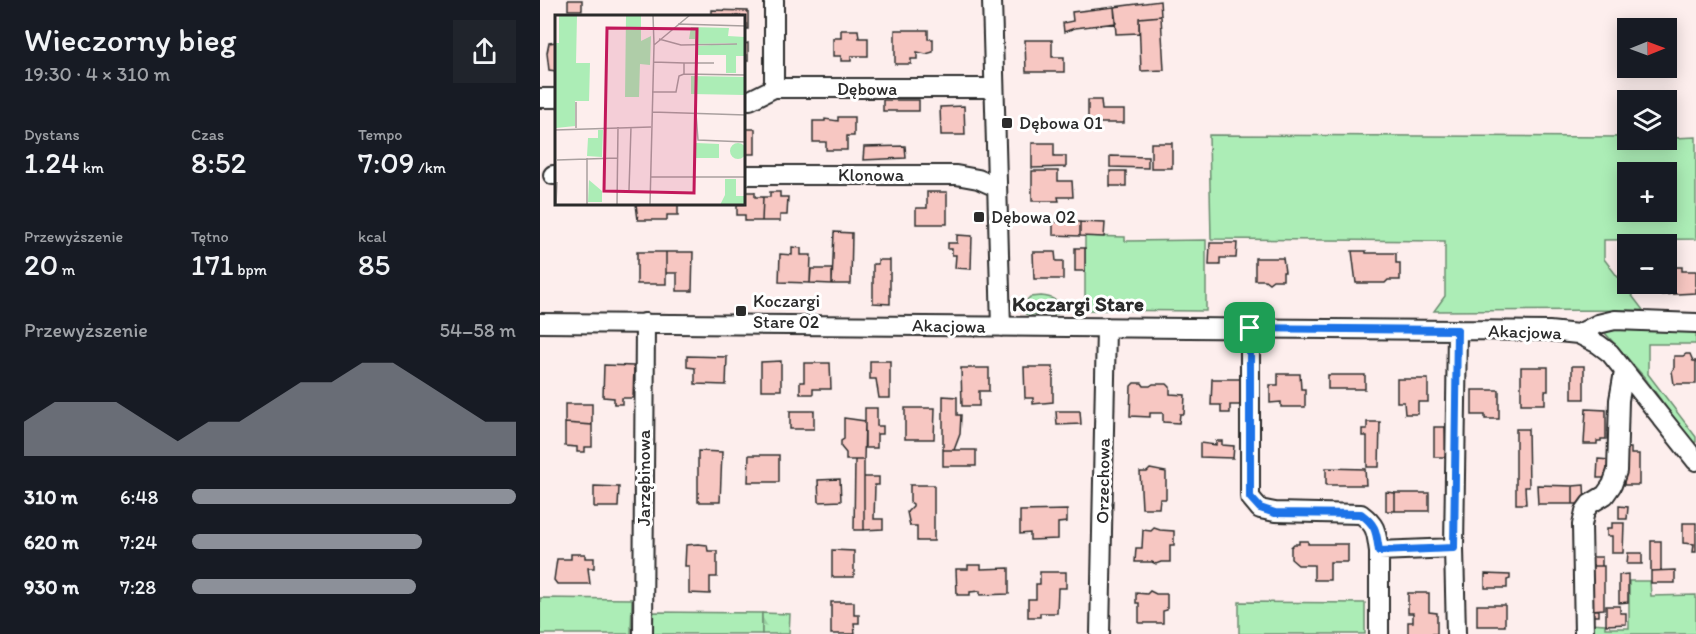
<!DOCTYPE html>
<html lang="pl">
<meta charset="utf-8">
<style>
:root{--surface:#171b24;--page:#20242c;--text:#f1f3f6;--muted:#9ea1a6;--accent:#8c9099}
body{margin:0;font-family:Itim,sans-serif;background:var(--page);color:var(--text);height:100vh;display:flex;flex-direction:column;font-size:22px;white-space:nowrap}
*{box-sizing:border-box;margin:0}
p{font-size:20px;color:var(--muted)}
.icon{flex:none;width:33px;height:33px;fill:none;stroke:currentColor;stroke-width:2;stroke-linecap:round;stroke-linejoin:round}
.map{position:relative;flex:1;overflow:hidden}
.drawer{display:flex;flex-direction:column;background:var(--surface);width:540px}
.drawer>*{flex:none}
.needle{width:39px;rotate:89deg}
.buttons{position:absolute;left:1077px;top:18px;display:grid;gap:12px}
.buttons a{display:grid;place-items:center;width:60px;height:60px;border-radius:0px;background:var(--surface);box-shadow:0 3px 15px #0003;font-size:30px}
.pin{position:absolute;display:grid;place-items:center;width:51px;height:51px;color:#fff;margin:-26px;border-radius:12px;box-shadow:0 3px 9px #0006}
.round{display:grid;place-items:center;flex:none;width:63px;height:63px;border-radius:0px;background:var(--page)}
.head{display:flex;align-items:center;justify-content:space-between;height:102px;padding:0 24px}
h1{font-size:33px;font-weight:600;line-height:45px}
.figures{display:grid;grid-template-columns:repeat(3,1fr);gap:9px;height:102px;padding:6px 24px}
.figures div{display:grid;align-content:center}
.figures b{font-size:30px;font-weight:600}
.figures small{font-size:16px;font-weight:400}
.figures p{font-size:16px}
.chart{height:168px;padding:12px 24px}
.chart p{display:flex;justify-content:space-between}
.chart svg{width:100%;height:108px;margin-top:6px;fill:var(--accent);opacity:.7}
ul{padding:0 24px;list-style:none;font-size:20px}
li{display:grid;grid-template-columns:96px 72px 1fr;align-items:center;height:45px}
li i{height:15px;border-radius:8px;background:var(--accent)}
main{display:flex;flex:1;min-height:0}
.map>svg:first-child{display:block}
.green{fill:#acedb6;stroke:#6c8c70;stroke-width:1.5;fill-rule:evenodd}
.forest{fill:url(#forest-firs);stroke:#6c8c70;stroke-width:1.5}
.building{fill:#f7c7c2;stroke:#2b2b2b;stroke-width:1.5}
.lines{fill:none;stroke-linecap:round;stroke-linejoin:round}
.minor-casing{stroke:#2b2b2b;stroke-width:22}
.minor{stroke:#fff;stroke-width:18}
.route-casing{stroke:#fff;stroke-width:12}
.route{stroke:#1a73e8;stroke-width:8}
.poi-dot{fill:#2b2b2b;stroke:#fff;stroke-width:2}
.labels{text-anchor:middle;stroke-width:6;stroke-linejoin:round;paint-order:stroke}
.street-label{font-size:18px;fill:#2b2b2b;stroke:#fff}
.poi-label{font-size:18px;fill:#2b2b2b;stroke:#fff;text-anchor:start}
.quarter-label{font-size:21px;font-weight:bold;fill:#2b2b2b;stroke:#fff}
.inset-road{fill:none;stroke:#a9a09f;stroke-width:1.5}
.view{fill:#c2185b;fill-opacity:0.15;stroke:#c2185b;stroke-width:3}
.inset-edge{fill:none;stroke:#2b2b2b;stroke-width:3}
</style>
<main>
<section class="drawer">
<div class="head"><div><h1>Wieczorny bieg</h1><p>19:30 · 4 × 310 m</p></div><a class="round"><svg class="icon" aria-label="share" viewBox="0 0 24 24"><path d="M12 15V3M7 8l5-5 5 5M5 13v7h14v-7"/></svg></a></div>
<div class="figures">
<div><p>Dystans</p><b>1.24<small> km</small></b></div>
<div><p>Czas</p><b>8:52</b></div>
<div><p>Tempo</p><b>7:09<small> /km</small></b></div>
</div>
<div class="figures">
<div><p>Przewyższenie</p><b>20<small> m</small></b></div>
<div><p>Tętno</p><b>171<small> bpm</small></b></div>
<div><p>kcal</p><b>85</b></div>
</div>
<div class="chart"><p><span>Przewyższenie</span>54–58 m</p>
<svg viewBox="0 0 160 44" preserveAspectRatio="none"><path d="M0 44V30L10 22L20 22L30 22L40 30L50 38L60 30L70 30L80 22L90 14L100 14L110 6L120 6L130 14L140 22L150 30L160 30V44z"/></svg>
</div>
<ul>
<li><b>310 m</b>6:48<i style="width:100%"></i></li>
<li><b>620 m</b>7:24<i style="width:71%"></i></li>
<li><b>930 m</b>7:28<i style="width:69%"></i></li>
</ul>
</section>
<div class="map">
<svg width="1156" height="634" viewBox="0 0 1156 634">
<defs>
<pattern id="forest-firs" width="22" height="20" patternUnits="userSpaceOnUse" patternTransform="scale(1.5)"><rect width="22" height="20" fill="#acedb6"/><path d="M5 1l3.5 6h-7zM16 11l3.5 6h-7z" fill="#94cb9d"/></pattern>
</defs>
<rect width="100%" height="100%" fill="#fdeeed"/>
<filter id="ink" filterUnits="userSpaceOnUse"><feTurbulence type="fractalNoise" baseFrequency=".0167" numOctaves="2"/><feDisplacementMap in="SourceGraphic" scale="12" xChannelSelector="R" yChannelSelector="G"/><feConvolveMatrix kernelMatrix="1 2 1 2 8 2 1 2 1" color-interpolation-filters="sRGB"/></filter>
<g filter="url(#ink)">
<!-- green -->
<path class="green" d="M669 135 1087 137 1088 140 1156 137V239L1064 240V259L1103 310 894 311 905 296V241L671 239ZM1126 172V212H1088V172Z
M545 236 585 237V241L666 240V311L545 310Z
M501 296C512 297 518 299 520 311L517 314 488 315 482 312V305L490 297Z
M1074 327 1138 329 1156 333V344H1108V374L1156 437V442L1152 443 1105 378 1065 333 1066 330Z
M1089 581H1110L1111 596 1156 595V634H1050V623L1065 624V628H1089Z
M0 598 92 599 91 634H0Z
M699 602 825 603V634H699Z
M111 612 222 613V634H111Z"/>
<!-- forest -->
<path class="forest" d="M222 613 250 614 249 634H222Z"/>
<!-- building -->
<path class="building" d="M28 0H42V10H28Z
M620 1 621 16 599 18V33L576 34 574 7Z
M574 7 576 23 535 28 524 32 523 23 533 21 532 12Z
M172 10 208 11V29H204V36V16H172Z
M621 16 624 70 601 71 599 18Z
M301 30H318L319 38H328V56H311V61H301V56H293V38H301Z
M355 30H388V39H393V52L386 54 377 52V59H371V64H355Z
M204 36V44L208 43V61H204Z
M485 40H512V57H524V72H486Z
M16 42V71L9 70 7 53 9 43Z
M343 100H379V111H343Z
M548 100H561L562 110H584V123H548Z
M424 106 425 135H401L400 107Z
M298 117H314V136H307V150H286V142H273V121H285V119L298 121Z
M204 129H215V154H204Z
M492 143H514V156H526V167L492 168Z
M611 143H632V168H611Z
M365 146 366 158 323 160 324 147Z
M570 156 608 157V168L570 167Z
M492 171H518V181H532L533 197H518L519 201H492Z
M570 171H586V186H570Z
M205 192H215V197H223L222 221H205V215H197V204H204Z
M230 192H240V197H248L247 215H240V221H222L223 197H230Z
M387 192H407V224H376V208H387Z
M96 204H138V215H127V220H98Z
M513 222H540V236L513 235Z
M540 222 565 223 564 237 540 236Z
M294 232 312 233 311 284H292Z
M417 235 432 236 431 269 415 268 416 255H412V249H408V243H417Z
M670 243H697L696 258H680V265H669Z
M252 247 261 248V255H271L270 283 239 282 240 254 252 255Z
M535 248H545V271H535Z
M812 251H826V253H856V263H860V280H848L845 283H816Z
M97 252H126V284H97Z
M126 252H153L152 291H137V273H126Z
M493 252H515L516 261H523V279H494Z
M715 258H743L745 272H743V280H733L729 283 725 280H715Z
M338 260H350V304L333 303V264H338Z
M1126 267H1142V271H1156V293L1118 295V286H1115V284H1126Z
M271 269H292V284L270 283Z
M1146 354H1150L1153 361H1156V384H1134L1132 371 1134 368V356H1143Z
M147 356 187 357 186 385 155 384V368L147 367Z
M241 361V390H221V362Z
M330 361H350V398H339L336 379H330Z
M264 363H290L291 389H273V394H260V382H264Z
M64 365 94 366 93 398H82V404H74V398L63 397Z
M1032 366H1044V399H1032Z
M484 367H513V402L493 404V398H485Z
M981 367H1008V391H1005V404H981Z
M421 368H449V391H439V406H422Z
M738 374H760L761 389H765V407H741V402L730 403V385H738Z
M788 375H825V389H788Z
M672 379H700V405H690V413H681V405H671Z
M857 379H888V402H878V414H865L864 402H857Z
M594 383H602L604 386H610L613 384H627L630 387V394L645 395 644 414H640L639 423 623 422V413H610V417L590 416 591 386Z
M932 390H959V419H945V415H932Z
M403 396 417 397V415H421L420 434 414 450H403Z
M25 404H52V425L25 423Z
M325 408H337V426H343V434H337V448H325Z
M365 408H395L394 439H365Z
M1046 409 1066 410V439H1061V441H1057V444H1044Z
M250 411H274V429H250Z
M516 411H540L541 424 517 425Z
M304 418 325 421 324 460H306V453L301 447V441L304 439Z
M827 422H840L839 467H827V436H822V429H827Z
M25 423 52 425V447H45V452H37V447L25 446Z
M894 427H905L906 457H894Z
M976 429H988L989 487H985L986 504H976Z
M676 441H682V445L694 446 693 458 660 457V443L676 445Z
M1084 448H1091V454H1099V485H1084Z
M403 450H436V466H403Z
M158 451 182 452 180 502H158Z
M209 455H239V482H208Z
M1058 459 1070 460 1065 478H1057Z
M315 460H324V530H314Z
M786 468 825 469 826 485H786Z
M610 469 626 472V499H620L619 508H602L600 472H607Z
M324 477H339V485H335L334 519H343V529L324 530Z
M300 479 301 501 279 502 278 480Z
M370 485H394V541H377V526H370L367 512 373 506V504L370 502Z
M997 485 1033 486V504H998Z
M1044 485 1045 504H1033V486Z
M54 486 79 487 78 507H54Z
M846 492 855 493V511H846Z
M855 493H889V511H855Z
M1079 506 1088 507 1087 519H1079Z
M527 510V522L518 523V539L490 540V533L480 534V511Z
M1072 523H1084L1083 553H1072V536H1067V528H1072Z
M1143 523H1156V552H1153L1154 544 1143 543Z
M614 528 620 530 634 531V545H630V562H621L616 564 612 562H595L596 548H602L603 530 611 531Z
M759 541H768V544H808V562H790V580H774V565H758L751 559V547L754 544H759Z
M1111 541H1121V571H1111Z
M158 544 167 545 168 551H177V577H170V594L149 593V566H145L146 545Z
M292 550 314 551V577H292Z
M1088 553H1102V564H1087Z
M31 554H45V558H54V568H48L50 584H17L14 580 17 559H31Z
M1052 557H1062V566H1052Z
M428 565H441V569L469 568V594L440 595V591L430 592V595H417L416 569H428Z
M1052 566H1064V609L1052 610Z
M1135 570V583H1111V571Z
M500 572H526V588H518L517 613H500V617H488V599H496V584H500Z
M945 574 970 575V579L967 580V588H945Z
M1088 574V602L1079 603V575Z
M610 591 616 594H627V610L623 611V623H599V603H596V593L607 594Z
M868 593H889V612L897 613V634H868V622H873V613H868Z
M291 602H314V615H319V623H314L315 634H291Z
M937 605H965V626H937Z
M1066 606H1080V613H1086V624L1066 625Z
M1052 610H1059V616H1050Z"/>
<g class="lines">
<!-- minor casing -->
<g class="minor-casing">
<path id="minor" d="M234 0V88
M452 0 461 327
M0 98H16
M204 100H210L234 88H454
M13 175H16
M204 175H416L438 179 456 187
M0 323 917 330 1009 331 1038 334 1058 344 1070 353 1156 461
M710 328V497L720 509 735 512 821 514C837 526 836 532 839 551
M1038 334 1058 324 1075 320 1156 323
M914 548 916 634
M103 634 105 323
M560 634 566 327
M839 634V551L914 548 917 330
M1044 634 1042 525 1045 511 1050 504 1065 495 1072 485 1077 471 1079 400 1084 372"/>
</g>
<!-- minor -->
<use href="#minor" class="minor"/>
</g>
</g>
<g class="lines" filter="url(#ink)">
<!-- route casing -->
<g class="route-casing">
<path id="route" d="M710 328 917 330 914 548 839 551C836 532 837 526 821 514L735 513 720 508 710 497Z"/>
</g>
<!-- route -->
<use href="#route" class="route"/>
</g>
<!-- markers -->
<g class="poi-dot">
<rect x="461" y="117" width="12" height="12" rx="3"/>
<rect x="433" y="211" width="12" height="12" rx="3"/>
<rect x="195" y="305" width="12" height="12" rx="3"/>
</g>
<g class="labels">
<!-- street labels -->
<g class="street-label">
<text x="327" y="95">Dębowa</text>
<text x="331" y="181">Klonowa</text>
<text transform="translate(409 326) rotate(1)" y="6">Akacjowa</text>
<text transform="translate(985 332) rotate(2)" y="6">Akacjowa</text>
<text transform="translate(104 478) rotate(-90)" y="6">Jarzębinowa</text>
<text transform="translate(563 481) rotate(-89)" y="6">Orzechowa</text>
</g>
<!-- poi labels -->
<g class="poi-label">
<text x="479" y="129">Dębowa 01</text>
<text x="451" y="223">Dębowa 02</text>
<text x="213" y="307">Koczargi<tspan x="213" dy="21">Stare 02</tspan></text>
</g>
<!-- quarter labels -->
<g class="quarter-label">
<text x="538" y="311">Koczargi Stare</text>
</g>
</g>
<!-- overview -->
<g transform="translate(15 15)">
<rect width="190" height="190" fill="#fdeeed"/>
<path d="M4 0H22L21 48H35L34 86H20V111L1 113 0 28H4ZM71 0H86V26L96 21 95 50 85 49 84 82H70ZM136 12 174 13 173 21 190 22V41H181V58H171V40H143V31L183 28 140 29V24H134ZM136 61 190 62V80L136 79ZM43 115H48L47 142 32 141 33 123H43ZM175 136a8 8 0 1 1 16 0a8 8 0 1 1-16 0ZM141 128 164 129V143H141ZM170 164H181V181H189V190H165L170 180ZM34 165 47 176V187H33Z" fill="#acedb6"/>
<path class="inset-road" d="M98 0 99 30M123 9 191 11M104 24 126 30 182 29M98 47 129 48V59L191 60M129 48H159M97 77H121L124 61 129 59M97 97 191 100M141 99 143 125 191 127M21 113V87M0 115 96 112M2 145 62 143M95 162H191M74 175 76 112M1 190 2 167M32 190V143M62 190 63 112M95 190 99 30 135 0"/>
<path class="view" d="M52 13 142 14 139 178 49 176Z"/>
<rect width="190" height="190" class="inset-edge"/>
</g>
</svg>
<div class="buttons">
<a><svg class="needle" viewBox="-14 -14 28 28"><path d="M0-13l5 13h-10z" fill="#e53935"/><path d="M0 13l5-13h-10z" fill="#9ea1a6"/></svg></a>
<a><svg class="icon" aria-label="layers" viewBox="0 0 24 24"><path d="M12 4l9 5-9 5-9-5zM3 14l9 5 9-5"/></svg></a>
<a>+</a>
<a>−</a>
</div>
<div class="pin" style="left:710px;top:328px;background:#1e9e55"><svg class="icon" aria-label="arrive" viewBox="0 0 24 24"><path d="M6 21V4h12l-3 4 3 4H6"/></svg></div>
</div>
</main>
